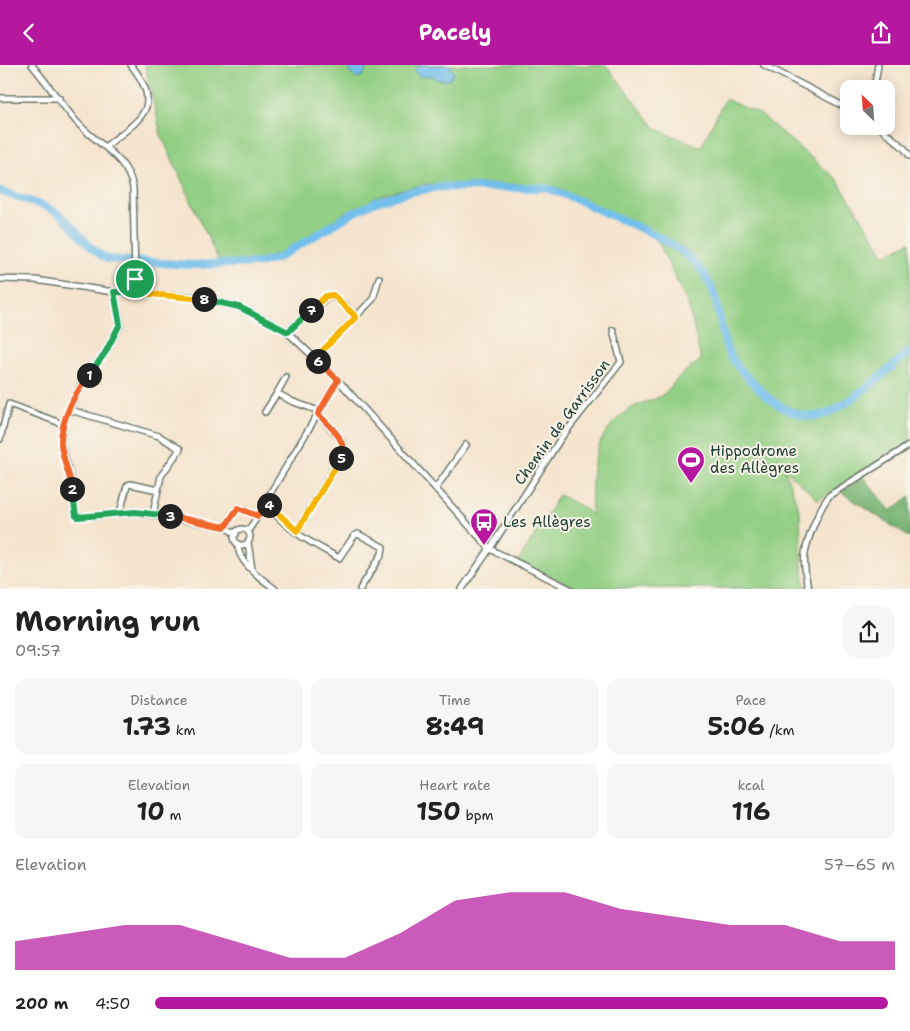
<!DOCTYPE html>
<meta charset="utf-8">
<style>
:root{--surface:#fff;--page:#f6f6f6;--text:#222;--muted:#767676;--accent:#b5179e}
body{margin:0;font-family:"Shantell Sans",sans-serif;background:var(--page);color:var(--text);height:100vh;display:flex;flex-direction:column;font-size:19px;white-space:nowrap}
*{box-sizing:border-box;margin:0}
p{font-size:16px;color:var(--muted)}
.icon{flex:none;width:28px;height:28px;fill:none;stroke:currentColor;stroke-width:2;stroke-linecap:round;stroke-linejoin:round}
.map{position:relative;height:524px;overflow:hidden}
.side{display:flex;flex-direction:column;background:var(--surface);flex:1}
.side>*{flex:none}
.needle{width:32px;rotate:335deg}
.controls{position:absolute;left:840px;top:15px;display:grid;gap:10px}
.controls a{display:grid;place-items:center;width:55px;height:55px;border-radius:10px;background:var(--surface);box-shadow:0 2px 12px #0003;font-size:25px}
.pin{position:absolute;display:grid;place-items:center;width:42px;height:42px;color:#fff;margin:-21px;border:2px solid #fff;border-radius:50%;box-shadow:0 1px 5px #0007}
.km{position:absolute;width:25px;height:25px;margin:-12px;border-radius:50%;background:#222;color:#fff;font-size:14px;line-height:25px;text-align:center}
.round{display:grid;place-items:center;flex:none;width:52px;height:52px;border-radius:15px;background:var(--page)}
.head{display:flex;align-items:center;justify-content:space-between;height:85px;padding:0 15px}
h1{font-size:28px;font-weight:700;line-height:38px}
.figures{display:grid;grid-template-columns:repeat(3,1fr);gap:8px;height:85px;padding:5px 15px}
.figures div{display:grid;align-content:center;border-radius:12px;background:var(--page);text-align:center}
.figures b{font-size:25px;font-weight:700}
.figures small{font-size:14px;font-weight:400}
.figures p{font-size:14px}
.chart{height:140px;padding:10px 15px}
.chart p{display:flex;justify-content:space-between}
.chart svg{width:100%;height:90px;margin-top:5px;fill:var(--accent);opacity:.7}
ul{padding:0 15px;list-style:none;font-size:16px}
li{display:grid;grid-template-columns:80px 60px 1fr;align-items:center;height:38px}
li i{height:12px;border-radius:6px;background:var(--accent)}
header{display:flex;justify-content:space-between;align-items:center;height:65px;padding:0 15px;background:var(--accent);color:#fff;font-size:22px;font-weight:700}
.map>svg:first-child{display:block}
.green{fill:#93cf84;stroke:#59865c}
.forest{fill:#76b272;stroke:#4a7853}
.water{fill:#73bfec;stroke:#497e90}
.lines{fill:none;stroke-linecap:round;stroke-linejoin:round}
.river{stroke:#73bfec;stroke-width:8}
.minor-casing{stroke:#6a776a;stroke-width:8}
.minor{stroke:#fff;stroke-width:5}
.split-1-casing{stroke:#fff;stroke-width:10}
.split-2-casing{stroke:#fff;stroke-width:10}
.split-3-casing{stroke:#fff;stroke-width:10}
.split-4-casing{stroke:#fff;stroke-width:10}
.split-5-casing{stroke:#fff;stroke-width:10}
.split-6-casing{stroke:#fff;stroke-width:10}
.split-7-casing{stroke:#fff;stroke-width:10}
.split-8-casing{stroke:#fff;stroke-width:10}
.split-9-casing{stroke:#fff;stroke-width:10}
.split-1{stroke:#22a559;stroke-width:6}
.split-2{stroke:#f0652b;stroke-width:6}
.split-3{stroke:#22a559;stroke-width:6}
.split-4{stroke:#f0652b;stroke-width:6}
.split-5{stroke:#f5b400;stroke-width:6}
.split-6{stroke:#f0652b;stroke-width:6}
.split-7{stroke:#f5b400;stroke-width:6}
.split-8{stroke:#22a559;stroke-width:6}
.split-9{stroke:#f5b400;stroke-width:6}
.labels{text-anchor:middle;stroke-width:4;stroke-linejoin:round;paint-order:stroke}
.street-label{font-size:15px;fill:#1f3d34;stroke:#f7f3e8}
.poi-label{font-size:15px;fill:#1f3d34;stroke:#f7f3e8;text-anchor:start}
</style>
<header><svg class="icon" aria-label="back" viewBox="0 0 24 24"><path d="M15 5l-7 7 7 7"/></svg>Pacely<svg class="icon" aria-label="share" viewBox="0 0 24 24"><path d="M12 15V3M7 8l5-5 5 5M5 13v7h14v-7"/></svg></header>
<div class="map">
<svg width="910" height="524" viewBox="0 0 910 524">
<rect width="100%" height="100%" fill="#f7f3e8"/>
<filter id="ink" filterUnits="userSpaceOnUse"><feTurbulence type="fractalNoise" baseFrequency=".02" numOctaves="2"/><feDisplacementMap in="SourceGraphic" scale="10" xChannelSelector="R" yChannelSelector="G"/><feConvolveMatrix kernelMatrix="1 2 1 2 8 2 1 2 1" color-interpolation-filters="sRGB"/></filter>
<filter id="wash" filterUnits="userSpaceOnUse"><feTurbulence type="fractalNoise" baseFrequency=".0096" numOctaves="4" result="noise"/><feDisplacementMap in="SourceGraphic" scale="20" xChannelSelector="R" yChannelSelector="G"/><feGaussianBlur stdDeviation="1.12" result="paint"/><feColorMatrix in="noise" values="0 0 0 0 0 0 0 0 0 0 0 0 0 0 0 0 0 1.4 0 .05"/><feComposite in="paint" operator="in"/></filter>
<g filter="url(#wash)">
<rect width="100%" height="100%" fill="#f5e4ce"/>
<!-- green -->
<path class="green" d="M145 0H606L656 64 701 82 725 34 760 49 837 115 885 190 910 177V377L818 435 785 405 800 448 802 502 806 523H576L518 497 559 430 584 443 592 450C591 405 590 369 633 342 642 337 653 336 661 331 669 326 673 317 680 311 686 305 694 300 701 295L689 242 659 178 647 163 556 122 518 119H425L380 131 342 150 291 183 264 194 219 197 161 70Z"/>
<!-- forest -->
<path class="forest" d="M863 412 891 446 910 431V473L841 427Z"/>
<!-- water -->
<path class="water" d="M347 0H368L363 11 357 13 351 9Z
M420 0H450L454 9 449 15H439L433 11 419 12 414 5Z"/>
<g class="lines">
<!-- river -->
<path class="river" d="M0 126C21 134 48 139 64 154 79 168 89 184 107 194L191 200 258 198 278 193 353 148 376 137 410 127 439 122 546 123C566 129 584 138 602 146 636 162 678 176 702 206 719 228 718 256 726 281 731 297 747 312 758 323 772 338 796 354 818 351 841 348 891 303 910 286"/>
</g>
</g>
<g filter="url(#ink)">
<g class="lines">
<!-- minor casing -->
<g class="minor-casing">
<path id="minor" d="M32 0C47 18 60 37 75 55 95 79 127 90 133 123L135 214
M764 0 849 44
M874 24 878 0
M0 33H59
M878 61 904 83 910 91
M105 82C138 55 166 44 131 0
M0 214 35 215 114 227H123L129 223
M129 221a6 6 0 1 1 12 0a6 6 0 1 1-12 0Z
M141 224 149 229 195 232 239 242 285 265 338 315 490 484 570 524
M287 267 330 230 344 239 356 252
M315 293 373 234 379 213
M338 315 268 432 267 437C280 462 315 480 339 493L354 471 358 469 383 482 382 489 360 524
M277 328 286 312
M70 345 159 371 180 384 161 411 153 449
M265 347 277 328 291 336 319 346
M63 359 61 379 70 410 76 451H94L135 447 225 462 236 469
M0 374 9 339 63 359 80 321 105 288 121 259 114 227
M436 423 466 380
M120 448 127 421 130 419 158 425
M225 462 238 443 258 451
M234 472a8 8 0 1 1 16 0a8 8 0 1 1-16 0Z
M248 466 267 437
M297 466 343 388 342 376 318 349
M248 477 252 504
M238 479C237 497 262 514 275 524
M462 524 493 479 561 373 621 297 613 265
M808 524C806 512 803 500 805 488 808 472 820 441 830 430L910 380"/>
</g>
<!-- minor -->
<use href="#minor" class="minor"/>
</g>
</g>
<g class="lines" filter="url(#ink)">
<!-- split-1 casing -->
<g class="split-1-casing">
<path id="split-1" d="M89 310 105 288 120 259 114 227H123L129 223 130 217 135 214"/>
</g>
<!-- split-2 casing -->
<g class="split-2-casing">
<path id="split-2" d="M72 424C70 409 62 393 61 379 60 356 75 328 89 310"/>
</g>
<!-- split-3 casing -->
<g class="split-3-casing">
<path id="split-3" d="M72 424 76 451 78 452 135 447 170 451"/>
</g>
<!-- split-4 casing -->
<g class="split-4-casing">
<path id="split-4" d="M170 451 225 462 238 443 258 451 267 436 269 440"/>
</g>
<!-- split-5 casing -->
<g class="split-5-casing">
<path id="split-5" d="M269 440 297 466 341 393"/>
</g>
<!-- split-6 casing -->
<g class="split-6-casing">
<path id="split-6" d="M318 296 338 315 318 349C328 360 350 376 341 393"/>
</g>
<!-- split-7 casing -->
<g class="split-7-casing">
<path id="split-7" d="M311 245 326 231 333 230 356 252 315 293 318 296"/>
</g>
<!-- split-8 casing -->
<g class="split-8-casing">
<path id="split-8" d="M204 234 239 242 288 267 311 245"/>
</g>
<!-- split-9 casing -->
<g class="split-9-casing">
<path id="split-9" d="M135 214 140 216 141 224 149 229 204 234"/>
</g>
<!-- split-1 -->
<use href="#split-1" class="split-1"/>
<!-- split-2 -->
<use href="#split-2" class="split-2"/>
<!-- split-3 -->
<use href="#split-3" class="split-3"/>
<!-- split-4 -->
<use href="#split-4" class="split-4"/>
<!-- split-5 -->
<use href="#split-5" class="split-5"/>
<!-- split-6 -->
<use href="#split-6" class="split-6"/>
<!-- split-7 -->
<use href="#split-7" class="split-7"/>
<!-- split-8 -->
<use href="#split-8" class="split-8"/>
<!-- split-9 -->
<use href="#split-9" class="split-9"/>
</g>
<!-- icons -->
<defs>
<g id="stadium-pin" transform="scale(1.4375)"><path d="M0 17L-7.5 6A9.5 9.5 0 1 1 7.5 6Z" fill="#b5179e" stroke="#f7f3e8"/><path d="M0-5a6.5 5 0 1 0 0 10a6.5 5 0 1 0 0-10ZM-3.5-1.8h7v3.6h-7Z" fill="#fff"/></g>
<g id="bus-pin" transform="scale(1.4375)"><path d="M0 17L-7.5 6A9.5 9.5 0 1 1 7.5 6Z" fill="#b5179e" stroke="#f7f3e8"/><path d="M-5-6H5V4H4V6H2V4H-2V6H-4V4H-5ZM-3.5-4V0h7V-4ZM-3.5 1.2v1.5H-2V1.2ZM2 1.2v1.5H3.5V1.2Z" fill="#fff"/></g>
</defs>
<g fill-rule="evenodd">
<use href="#stadium-pin" x="691" y="395"/>
<use href="#bus-pin" x="484" y="457"/>
</g>
<g class="labels">
<!-- street labels -->
<g class="street-label">
<text transform="translate(562 357) rotate(-54)" y="5">Chemin de Garrisson</text>
</g>
<!-- poi labels -->
<g class="poi-label">
<text x="710" y="391">Hippodrome<tspan x="710" dy="17">des Allègres</tspan></text>
<text x="503" y="462">Les Allègres</text>
</g>
</g>
</svg>
<div class="controls">
<a><svg class="needle" viewBox="-14 -14 28 28"><path d="M0-13l5 13h-10z" fill="#e53935"/><path d="M0 13l5-13h-10z" fill="#767676"/></svg></a>
</div>
<div class="pin" style="left:135px;top:214px;background:#1e9e55"><svg class="icon" aria-label="arrive" viewBox="0 0 24 24"><path d="M6 21V4h12l-3 4 3 4H6"/></svg></div>
<b class="km" style="left:89px;top:310px">1</b>
<b class="km" style="left:72px;top:424px">2</b>
<b class="km" style="left:170px;top:451px">3</b>
<b class="km" style="left:269px;top:440px">4</b>
<b class="km" style="left:341px;top:393px">5</b>
<b class="km" style="left:318px;top:296px">6</b>
<b class="km" style="left:311px;top:245px">7</b>
<b class="km" style="left:204px;top:234px">8</b>
</div>
<section class="side">
<div class="head"><div><h1>Morning run</h1><p>09:57</p></div><a class="round"><svg class="icon" aria-label="share" viewBox="0 0 24 24"><path d="M12 15V3M7 8l5-5 5 5M5 13v7h14v-7"/></svg></a></div>
<div class="figures">
<div><p>Distance</p><b>1.73<small> km</small></b></div>
<div><p>Time</p><b>8:49</b></div>
<div><p>Pace</p><b>5:06<small> /km</small></b></div>
</div>
<div class="figures">
<div><p>Elevation</p><b>10<small> m</small></b></div>
<div><p>Heart rate</p><b>150<small> bpm</small></b></div>
<div><p>kcal</p><b>116</b></div>
</div>
<div class="chart"><p><span>Elevation</span>57–65 m</p>
<svg viewBox="0 0 160 44" preserveAspectRatio="none"><path d="M0 44V30L10 26L20 22L30 22L40 30L50 38L60 38L70 26L80 10L90 6L100 6L110 14L120 18L130 22L140 22L150 30L160 30V44z"/></svg>
</div>
<ul>
<li><b>200 m</b>4:50<i style="width:99%"></i></li>
</ul>
</section>
